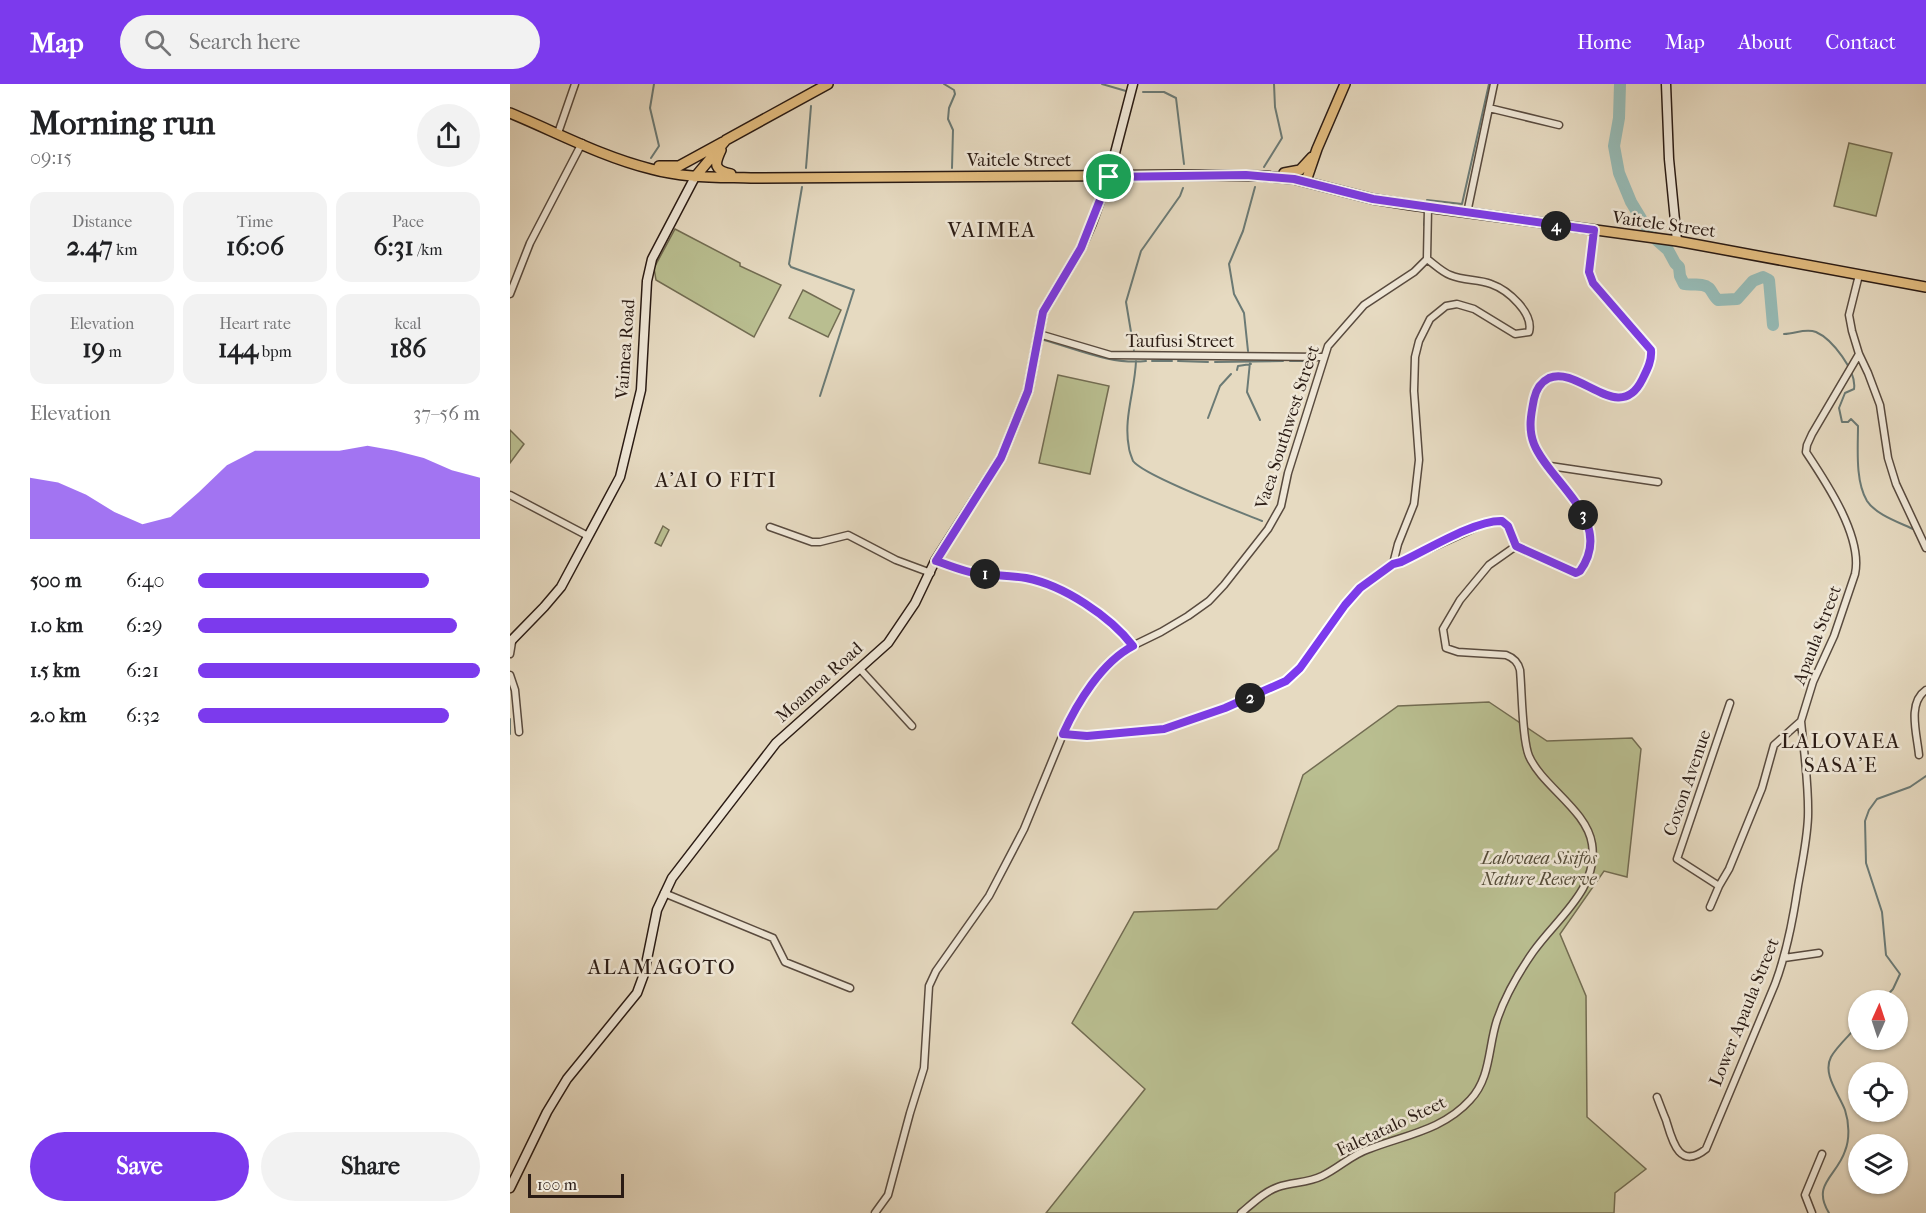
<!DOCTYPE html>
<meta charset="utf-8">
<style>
:root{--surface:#fff;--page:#f2f2f2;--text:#202124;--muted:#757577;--accent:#7c3aed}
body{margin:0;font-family:"IM FELL French Canon",serif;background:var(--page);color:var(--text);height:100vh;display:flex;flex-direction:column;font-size:22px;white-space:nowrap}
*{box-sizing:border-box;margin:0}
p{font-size:20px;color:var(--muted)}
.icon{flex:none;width:33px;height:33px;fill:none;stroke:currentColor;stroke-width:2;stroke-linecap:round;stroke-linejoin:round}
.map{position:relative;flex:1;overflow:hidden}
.side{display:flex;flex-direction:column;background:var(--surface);width:510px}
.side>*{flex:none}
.needle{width:39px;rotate:3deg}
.tools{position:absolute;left:1338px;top:906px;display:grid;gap:12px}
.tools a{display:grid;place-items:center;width:60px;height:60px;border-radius:50%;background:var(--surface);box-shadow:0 2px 4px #0004;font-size:30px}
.scale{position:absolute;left:18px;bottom:15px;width:96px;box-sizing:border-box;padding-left:6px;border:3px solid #2a1b14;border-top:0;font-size:16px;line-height:21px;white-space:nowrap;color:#2a1b14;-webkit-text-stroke:4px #efe7d7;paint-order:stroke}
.pin{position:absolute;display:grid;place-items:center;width:51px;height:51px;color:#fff;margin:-26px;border:3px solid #fff;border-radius:50%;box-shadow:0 2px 6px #0007}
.km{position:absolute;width:30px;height:30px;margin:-15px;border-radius:50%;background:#222;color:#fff;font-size:16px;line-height:30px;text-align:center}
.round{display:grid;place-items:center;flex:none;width:63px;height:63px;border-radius:32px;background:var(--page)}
.summary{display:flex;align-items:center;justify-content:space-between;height:102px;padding:0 30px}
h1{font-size:33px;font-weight:800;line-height:45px}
.figures{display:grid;grid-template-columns:repeat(3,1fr);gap:9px;height:102px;padding:6px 30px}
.figures div{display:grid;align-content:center;border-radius:15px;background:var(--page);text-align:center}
.figures b{font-size:26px;font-weight:800}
.figures small{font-size:16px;font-weight:400}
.figures p{font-size:16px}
.chart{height:168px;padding:12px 30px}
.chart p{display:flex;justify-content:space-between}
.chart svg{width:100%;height:108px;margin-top:6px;fill:var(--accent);opacity:.7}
.cta{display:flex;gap:12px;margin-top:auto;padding:12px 30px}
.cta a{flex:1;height:69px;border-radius:36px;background:var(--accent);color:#fff;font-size:24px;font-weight:800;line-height:69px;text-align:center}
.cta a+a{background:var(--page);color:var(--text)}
ul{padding:0 30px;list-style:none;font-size:20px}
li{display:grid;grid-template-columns:96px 72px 1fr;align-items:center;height:45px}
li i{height:15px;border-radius:8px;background:var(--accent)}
header{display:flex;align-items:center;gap:36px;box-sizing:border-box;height:84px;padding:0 30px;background:var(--accent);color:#fff}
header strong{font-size:28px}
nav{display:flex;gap:33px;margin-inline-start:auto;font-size:21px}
.search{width:420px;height:54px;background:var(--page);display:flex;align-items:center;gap:15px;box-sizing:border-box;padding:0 21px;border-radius:33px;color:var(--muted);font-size:22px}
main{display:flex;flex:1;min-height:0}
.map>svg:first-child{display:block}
.green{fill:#b9be90;stroke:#726c52;stroke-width:1.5}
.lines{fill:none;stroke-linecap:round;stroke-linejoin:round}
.stream{stroke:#6b7a75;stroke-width:2}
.river{stroke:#96bab5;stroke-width:12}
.street-casing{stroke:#594b3f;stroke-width:9}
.secondary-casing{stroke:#2a1b14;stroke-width:11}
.primary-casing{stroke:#2a1b14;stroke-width:12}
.street{stroke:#efe7d7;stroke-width:6}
.secondary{stroke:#efe7d7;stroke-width:8}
.primary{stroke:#e3bd80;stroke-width:9}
.route-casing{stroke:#fff;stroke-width:12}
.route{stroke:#7c3aed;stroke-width:8}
.labels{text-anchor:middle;stroke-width:5;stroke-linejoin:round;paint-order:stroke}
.street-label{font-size:18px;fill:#2a1b14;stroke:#efe7d7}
.park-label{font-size:18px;font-style:italic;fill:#554c39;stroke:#efe7d7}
.quarter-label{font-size:21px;letter-spacing:1.5px;fill:#2a1b14;stroke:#efe7d7}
</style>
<header>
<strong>Map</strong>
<div class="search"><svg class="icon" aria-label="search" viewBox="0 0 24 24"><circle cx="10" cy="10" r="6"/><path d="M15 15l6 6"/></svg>Search here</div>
<nav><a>Home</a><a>Map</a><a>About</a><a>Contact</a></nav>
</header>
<main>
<section class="side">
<div class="summary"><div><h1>Morning run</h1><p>09:15</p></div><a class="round"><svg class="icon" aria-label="share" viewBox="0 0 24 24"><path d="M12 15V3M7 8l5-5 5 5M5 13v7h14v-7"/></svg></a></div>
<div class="figures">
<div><p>Distance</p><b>2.47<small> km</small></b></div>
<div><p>Time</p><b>16:06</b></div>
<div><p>Pace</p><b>6:31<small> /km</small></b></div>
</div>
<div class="figures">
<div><p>Elevation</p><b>19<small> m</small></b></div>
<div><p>Heart rate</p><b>144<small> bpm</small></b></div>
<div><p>kcal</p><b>186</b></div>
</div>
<div class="chart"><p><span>Elevation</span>37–56 m</p>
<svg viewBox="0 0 160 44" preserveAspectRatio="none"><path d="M0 44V19L10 21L20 26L30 33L40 38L50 35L60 25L70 14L80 8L90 8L100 8L110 8L120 6L130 8L140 11L150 16L160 19V44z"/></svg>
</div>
<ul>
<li><b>500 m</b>6:40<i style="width:82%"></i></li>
<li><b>1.0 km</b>6:29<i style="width:92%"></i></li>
<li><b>1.5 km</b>6:21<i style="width:100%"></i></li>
<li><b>2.0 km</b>6:32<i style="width:89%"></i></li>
</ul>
<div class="cta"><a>Save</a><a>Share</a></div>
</section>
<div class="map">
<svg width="1416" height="1129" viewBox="0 0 1416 1129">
<rect width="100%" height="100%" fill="#e6dac1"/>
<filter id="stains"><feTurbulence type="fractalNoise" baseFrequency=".00333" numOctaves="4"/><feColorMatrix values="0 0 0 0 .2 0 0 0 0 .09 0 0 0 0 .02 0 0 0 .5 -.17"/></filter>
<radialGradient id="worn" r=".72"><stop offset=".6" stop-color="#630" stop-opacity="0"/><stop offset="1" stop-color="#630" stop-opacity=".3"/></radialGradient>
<!-- green -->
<path class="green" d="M1339 59 1382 69 1366 132 1324 122Z
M165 145 230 179V182L271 201 244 253 146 196 144 184Z
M293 206 331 226 318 253 279 234Z
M548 291 599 302 580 390 529 379Z
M0 346 14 360 0 379Z
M153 442 159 446 151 462 145 459Z
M979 618 1037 657 1122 654 1131 665 1117 793 1094 787 1050 850 1076 912 1077 1033 1136 1085 1105 1109 1104 1129H536L635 1005 562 939 624 828 707 825 768 765 793 691 888 622Z"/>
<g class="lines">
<!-- stream -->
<path class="stream" d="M434 0 444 6 445 10 439 24 438 35 443 46 442 84
M592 0 616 7
M633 8H654L666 14 674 80
M141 74 149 62 140 24 144 0
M754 83 772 54 765 23 764 0
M296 84 301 22
M292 103 279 180 281 183 344 206 310 312
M917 121V116L952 120 979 0
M914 141 915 132
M914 172V152
M1274 250C1285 250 1295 244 1306 248 1322 255 1347 287 1344 305L1335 309 1329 324 1332 338H1338L1341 335 1348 342C1348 364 1345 397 1357 417 1366 431 1391 439 1405 446
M534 256C567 265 601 281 636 277
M624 266 616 218 631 167 670 112 673 104
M738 267 734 229 724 210 719 180 733 147 745 103
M626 277C625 306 613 335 619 364 619 367 622 374 623 377 634 392 730 428 752 437
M642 277H662
M668 277 698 278
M780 277H804
M705 278 773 277
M740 278 737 308 750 336
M727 286 728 282 741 280
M698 334 710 302 721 290
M0 635V650
M1373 916 1383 905 1390 890 1376 871 1372 828 1356 779 1355 737 1359 726 1367 715 1400 703 1416 692
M1319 1129C1301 1100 1327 1092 1335 1067 1340 1055 1339 1038 1335 1026 1329 1010 1312 990 1321 973 1327 962 1340 951 1348 941"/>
<!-- river -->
<path class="river" d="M1110 0 1109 34 1104 62 1109 89 1121 118 1141 151 1158 166 1165 179 1169 183 1170 192 1174 200C1182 202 1192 198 1199 204 1202 207 1204 213 1208 216L1227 215 1243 197 1253 193 1259 196 1263 241"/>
<!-- street casing -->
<g class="street-casing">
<path id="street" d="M979 24 1049 41
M48 49 65 0
M957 129 984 0
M1349 191 1339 231 1342 247 1349 270 1358 289 1370 321 1378 374 1386 400 1416 464
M0 210 20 159 72 59
M529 250 600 271 813 273
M1040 382 1148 398
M0 411 78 452
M260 443 302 458H310L338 451 386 476 421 489
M1006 462 1066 488C1073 486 1076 478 1078 471 1088 430 1050 402 1030 372 1024 363 1021 352 1020 341 1020 328 1023 307 1033 298 1061 273 1091 328 1122 309 1129 305 1133 293 1136 286 1141 277 1144 269 1137 261L1083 199 1079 188 1084 146
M425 477C438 481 452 487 465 489 482 492 499 491 516 494 553 501 600 532 623 562
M0 570 2 558
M350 585 402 642
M0 591 5 606 9 648
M553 650 577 652 654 645 715 624 776 597 790 584 835 521 850 504 883 480 888 460 904 420 909 376 904 307 905 273 909 257 920 235 936 222 947 220 964 225 1005 250 1019 248C1024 229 998 206 981 200 968 195 954 197 940 191 932 188 924 180 917 175
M1409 671C1407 650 1397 619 1416 606
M1209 802 1167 775 1220 619
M154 809 263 854 275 878 340 904
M1200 823 1209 802 1219 785 1252 704 1264 661 1291 637 1303 598 1324 552 1345 490C1353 453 1316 398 1296 368L1297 361 1302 350 1349 270
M1274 874 1309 869
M1147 1013C1150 1021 1153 1029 1156 1036 1162 1056 1169 1087 1196 1065L1265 900C1277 868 1283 836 1288 802 1292 779 1297 757 1298 733 1299 701 1294 669 1291 637
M365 1129 378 1111 400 1029 414 984 419 902 426 887 479 812 514 745 558 638 571 616 584 597 614 566 651 548 678 532 699 517 714 501 758 445 771 422 778 389 818 262 854 221 904 188 917 175 918 124
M731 1129C743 1119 754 1108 768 1103 782 1098 798 1099 812 1092 829 1084 841 1071 859 1065 895 1051 933 1046 960 1016 981 994 978 963 987 936 995 912 1009 888 1023 868 1046 835 1089 805 1082 760 1077 726 1032 702 1019 672 1012 655 1012 607 1010 586 1008 578 1004 574 996 571L948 568 936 564 933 545 950 516 979 481 1006 462 997 442 992 437 978 438 891 478 883 480
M1302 1129 1295 1111 1312 1070"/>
</g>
<!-- secondary casing -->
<g class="secondary-casing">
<path id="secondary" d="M1156 0 1159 75 1167 157
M0 558 34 523 51 503 110 393 131 306 137 197 142 175 185 93
M0 1104 37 1028 57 995 127 909 134 890 147 826 162 794 266 659 378 559 405 519 425 477 491 374 518 307 533 228 571 164 582 139 599 92 623 0"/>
</g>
<!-- primary casing -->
<g class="primary-casing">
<path id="primary" d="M0 29C46 48 92 73 141 85 173 94 207 93 241 94L690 91 753 92 784 95 863 115 901 121 1167 157 1416 203
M211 66C204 81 204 86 221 90
M149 82H169L213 58
M774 89 790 86 802 73
M185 93 216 56 318 0
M796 97 807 65 835 0"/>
</g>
<!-- street -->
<use href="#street" class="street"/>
<!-- secondary -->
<use href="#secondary" class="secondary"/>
<!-- primary -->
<use href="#primary" class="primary"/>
</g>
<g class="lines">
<!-- route casing -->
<g class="route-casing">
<path id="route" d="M736 91 784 95 863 115 1084 146 1079 188 1083 199 1141 266C1142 277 1137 286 1132 296 1109 342 1069 281 1039 294 1031 298 1026 306 1024 315 1021 330 1018 345 1024 360 1039 398 1106 437 1070 487L1066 489 1006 462 998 442 992 437C965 436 917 466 891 478L883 480 850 504 835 521 790 584 776 597 715 624 654 645 577 652 553 650C567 619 592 578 623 562 600 532 553 501 516 494 499 491 482 492 465 489 452 487 439 481 426 477L491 374 518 307 533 228 571 164 599 93Z"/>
</g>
<!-- route -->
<use href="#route" class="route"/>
</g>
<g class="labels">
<!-- street labels -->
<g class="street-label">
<text x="509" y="82">Vaitele Street</text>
<text transform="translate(1154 140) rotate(8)" y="6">Vaitele Street</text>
<text x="670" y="263">Taufusi Street</text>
<text transform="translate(115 265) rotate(-86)" y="6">Vaimea Road</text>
<text transform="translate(777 343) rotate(-72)" y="6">Vaea Southwest Street</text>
<text transform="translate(1307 551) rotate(-69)" y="6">Apaula Street</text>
<text transform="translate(309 598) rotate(-42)" y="6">Moamoa Road</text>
<text transform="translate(1177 699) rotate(-71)" y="6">Coxon Avenue</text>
<text transform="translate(1234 928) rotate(-68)" y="6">Lower Apaula Street</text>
<text transform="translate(881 1042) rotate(-25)" y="6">Faletatalo Steet</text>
</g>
<!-- park labels -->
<g class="park-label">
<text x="1029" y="780">Lalovaea Sisifos<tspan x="1029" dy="21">Nature Reserve</tspan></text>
</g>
<!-- quarter labels -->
<g class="quarter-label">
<text x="482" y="153">VAIMEA</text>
<text x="206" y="403">A'AI O FITI</text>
<text x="1331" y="664">LALOVAEA<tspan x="1331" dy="24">SASA'E</tspan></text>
<text x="152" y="890">ALAMAGOTO</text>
</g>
</g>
<rect width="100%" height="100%" filter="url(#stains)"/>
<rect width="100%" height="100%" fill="url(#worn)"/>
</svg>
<div class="tools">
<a><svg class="needle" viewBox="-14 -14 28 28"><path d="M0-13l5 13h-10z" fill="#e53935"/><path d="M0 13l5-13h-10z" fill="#757577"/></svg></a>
<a><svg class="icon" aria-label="locate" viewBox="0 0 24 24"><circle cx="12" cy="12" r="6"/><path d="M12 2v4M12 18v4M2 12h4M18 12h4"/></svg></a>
<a><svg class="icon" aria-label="layers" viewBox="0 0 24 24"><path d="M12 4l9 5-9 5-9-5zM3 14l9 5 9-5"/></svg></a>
</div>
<div class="scale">100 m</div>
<div class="pin" style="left:599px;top:93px;background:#1e9e55"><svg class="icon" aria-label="arrive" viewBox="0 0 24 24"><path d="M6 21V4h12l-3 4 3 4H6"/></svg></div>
<b class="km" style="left:475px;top:490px">1</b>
<b class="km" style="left:740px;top:614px">2</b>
<b class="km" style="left:1073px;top:431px">3</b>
<b class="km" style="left:1046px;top:142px">4</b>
</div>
</main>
